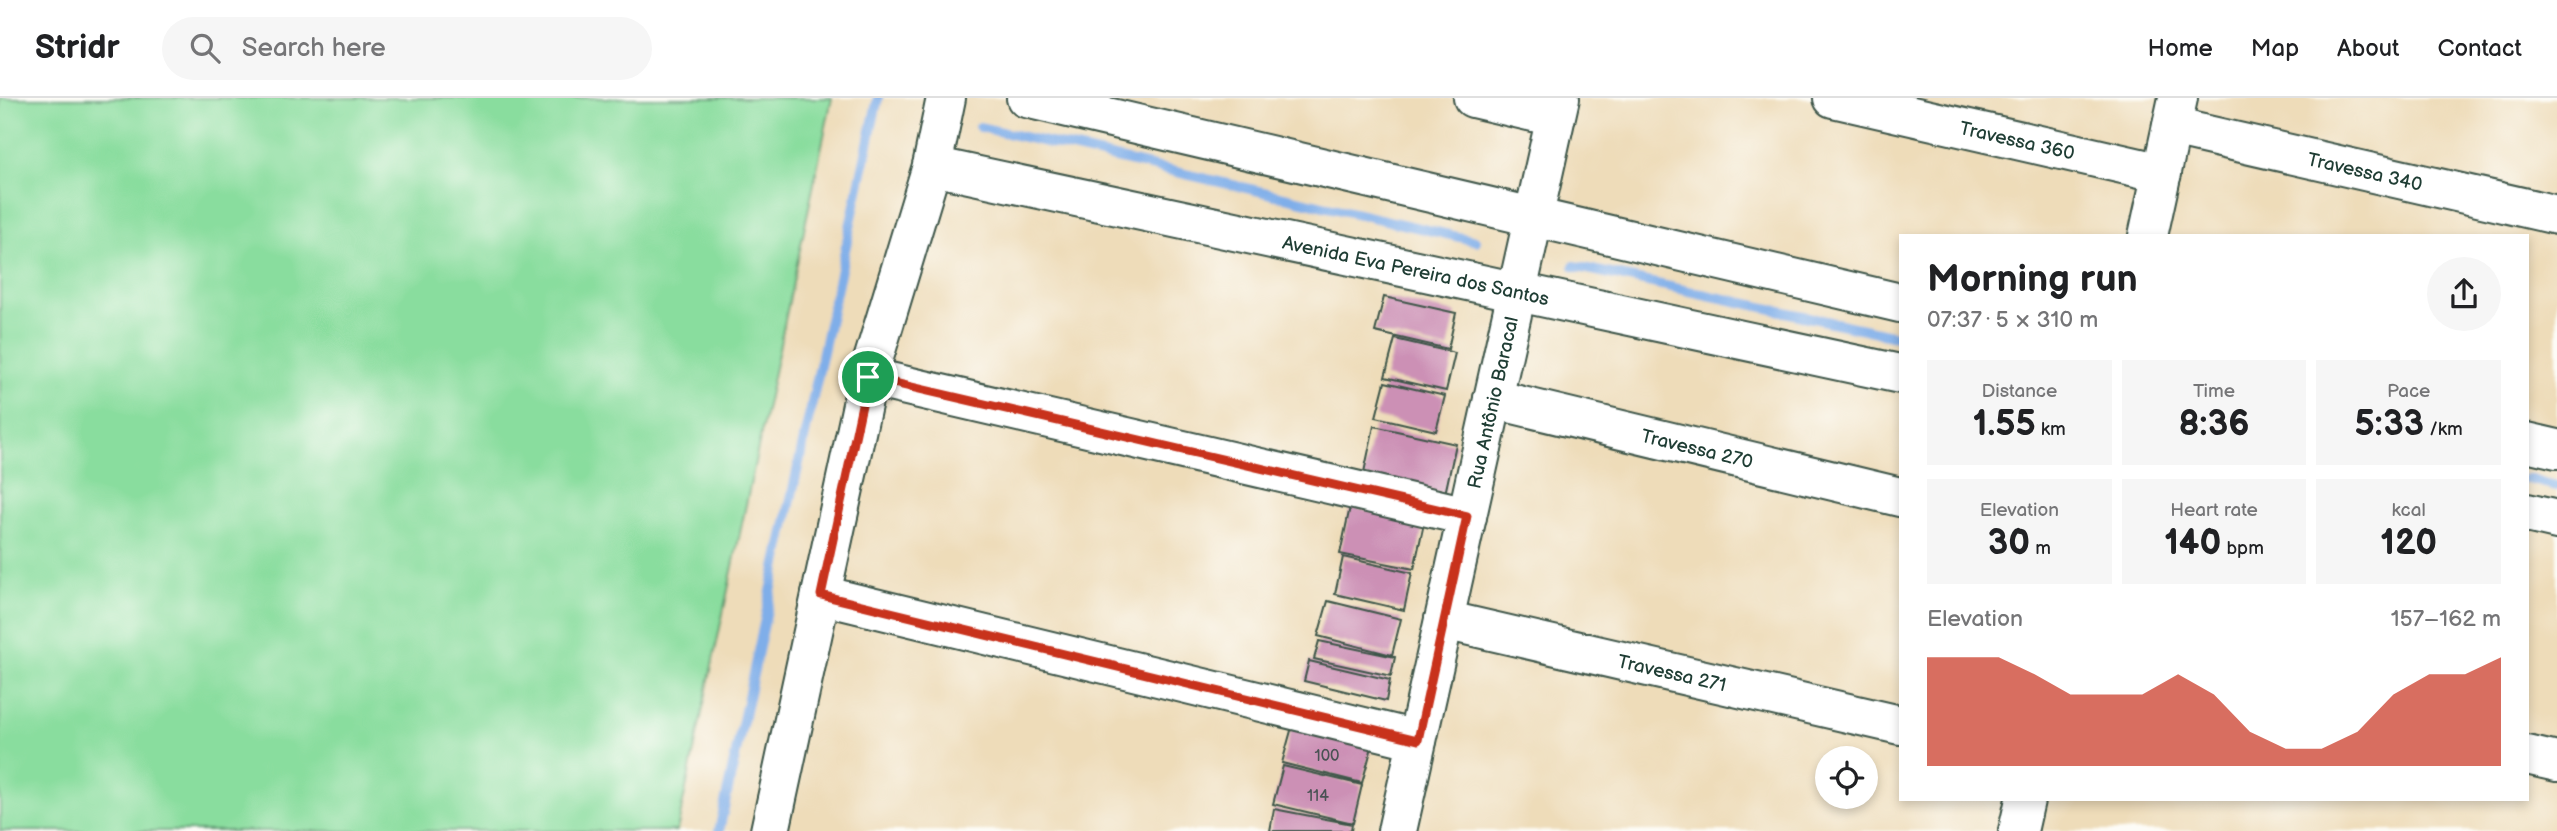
<!DOCTYPE html>
<meta charset="utf-8">
<style>
:root{--surface:#fff;--page:#f6f6f6;--text:#202124;--muted:#757577;--line:#e0e0e0;--accent:#c8321e}
body{margin:0;font-family:"Balsamiq Sans",sans-serif;background:var(--page);color:var(--text);height:100vh;display:flex;flex-direction:column;font-size:26px;white-space:nowrap}
*{box-sizing:border-box;margin:0}
p{font-size:23px;color:var(--muted)}
.icon{flex:none;width:38px;height:38px;fill:none;stroke:currentColor;stroke-width:2;stroke-linecap:round;stroke-linejoin:round}
.map{position:relative;flex:1;overflow:hidden}
.drawer{position:absolute;left:1899px;top:136px;width:630px;height:567px;display:flex;flex-direction:column;background:var(--surface);border-radius:0px;box-shadow:0 4px 10px #0003}
.drawer>*{flex:none}
.controls{position:absolute;left:1815px;top:648px;display:grid;gap:14px}
.controls a{display:grid;place-items:center;width:63px;height:63px;border-radius:50%;background:var(--surface);box-shadow:0 4px 10px #0003;font-size:35px}
.pin{position:absolute;display:grid;place-items:center;width:60px;height:60px;color:#fff;margin:-30px;border:4px solid #fff;border-radius:50%;box-shadow:0 2px 7px #0007}
.round{display:grid;place-items:center;flex:none;width:74px;height:74px;border-radius:37px;background:var(--page)}
.summary{display:flex;align-items:center;justify-content:space-between;height:119px;padding:0 28px}
h1{font-size:38px;font-weight:600;line-height:52px}
.metrics{display:grid;grid-template-columns:repeat(3,1fr);gap:10px;height:119px;padding:7px 28px}
.metrics div{display:grid;align-content:center;border-radius:0px;background:var(--page);text-align:center}
.metrics b{font-size:35px;font-weight:600}
.metrics small{font-size:19px;font-weight:400}
.metrics p{font-size:19px}
.chart{height:196px;padding:14px 28px}
.chart p{display:flex;justify-content:space-between}
.chart svg{width:100%;height:126px;margin-top:7px;fill:var(--accent);opacity:.7}
header{display:flex;align-items:center;gap:42px;box-sizing:border-box;height:98px;padding:0 35px;background:var(--surface);border-bottom:2px solid var(--line)}
header strong{font-size:33px}
nav{display:flex;gap:38px;margin-inline-start:auto;font-size:24px}
.search{width:490px;height:63px;background:var(--page);display:flex;align-items:center;gap:18px;box-sizing:border-box;padding:0 24px;border-radius:38px;color:var(--muted);font-size:26px}
.map>svg:first-child{display:block}
.green{fill:#89dd9e;stroke:#548d69;stroke-width:2}
.lines{fill:none;stroke-linecap:round;stroke-linejoin:round}
.stream{stroke:#7faee9;stroke-width:10}
.building{fill:#cc90b5}
.street-casing{stroke:#3e5548;stroke-width:42}
.street{stroke:#fff;stroke-width:38}
.route-casing{stroke:#fff;stroke-width:14}
.route{stroke:#c8321e;stroke-width:9}
.labels{text-anchor:middle;stroke-width:7;stroke-linejoin:round;paint-order:stroke}
.number-label{font-size:16px;fill:#4a5254}
.street-label{font-size:19px;fill:#1f3d34;stroke:#fdfcf7}
</style>
<header>
<strong>Stridr</strong>
<div class="search"><svg class="icon" aria-label="search" viewBox="0 0 24 24"><circle cx="10" cy="10" r="6"/><path d="M15 15l6 6"/></svg>Search here</div>
<nav><a>Home</a><a>Map</a><a>About</a><a>Contact</a></nav>
</header>
<div class="map">
<svg width="2557" height="733" viewBox="0 0 2557 733">
<rect width="100%" height="100%" fill="#fdfcf7"/>
<filter id="ink" filterUnits="userSpaceOnUse"><feTurbulence type="fractalNoise" baseFrequency=".0143" numOctaves="2"/><feDisplacementMap in="SourceGraphic" scale="14" xChannelSelector="R" yChannelSelector="G"/><feConvolveMatrix kernelMatrix="1 2 1 2 8 2 1 2 1" color-interpolation-filters="sRGB"/></filter>
<filter id="wash" filterUnits="userSpaceOnUse"><feTurbulence type="fractalNoise" baseFrequency=".00686" numOctaves="4" result="noise"/><feDisplacementMap in="SourceGraphic" scale="28" xChannelSelector="R" yChannelSelector="G"/><feGaussianBlur stdDeviation="1.57" result="paint"/><feColorMatrix in="noise" values="0 0 0 0 0 0 0 0 0 0 0 0 0 0 0 0 0 1.4 0 .05"/><feComposite in="paint" operator="in"/></filter>
<g filter="url(#wash)">
<rect width="100%" height="100%" fill="#eedcb9"/>
<!-- green -->
<path class="green" d="M0 0H832L677 733H0Z"/>
<g class="lines">
<!-- stream -->
<path class="stream" d="M980 29 1476 143
M1574 168 1900 239
M2527 381 2557 388
M719 733 878 0"/>
</g>
<g id="blocks">
<!-- building -->
<path class="building" d="M1384 199 1456 215 1448 251 1375 234Z
M1395 241 1455 255 1446 293 1385 279Z
M1385 284 1445 298 1436 333 1376 319Z
M1374 328 1456 346 1445 396 1363 379Z
M1350 409 1424 425 1414 471 1340 456Z
M1343 459 1412 475 1404 512 1335 496Z
M1328 503 1401 521 1392 557 1318 538Z
M1319 543 1395 559 1391 578 1314 561Z
M1309 563 1390 582 1386 603 1304 583Z
M1292 629 1372 649 1362 685 1282 665Z
M1283 668 1362 687 1353 725 1273 706Z
M1274 711 1352 726 1351 733H1270Z"/>
</g>
</g>
<g filter="url(#ink)">
<use href="#blocks" fill-opacity="0" stroke="#3e5548" stroke-width="2"/>
<g class="lines">
<!-- street casing -->
<g class="street-casing">
<g id="street">
<path d="M1026 0 1900 205"/>
<path d="M1473 0 1555 19"/>
<path id="s1" d="M1833 0 2162 75"/>
<path id="s2" d="M2172 29 2557 117"/>
<path id="s3" d="M932 68 1900 276"/>
<path d="M2148 138 2178 0"/>
<path d="M868 279 1467 418"/>
<path id="s4" d="M1493 301 1900 399"/>
<path d="M2527 344 2557 351"/>
<path d="M2527 415 2557 422"/>
<path d="M821 497 1417 642"/>
<path id="s5" d="M1444 522 1900 627"/>
<path d="M2527 657 2557 664"/>
<path d="M770 733 868 279 932 68 946 0"/>
<path id="s6" d="M1397 733 1560 0"/>
<path d="M2018 733 2025 702"/>
</g>
</g>
<!-- street -->
<use href="#street" class="street"/>
</g>
</g>
<g class="lines" filter="url(#ink)">
<!-- route casing -->
<g class="route-casing">
<path id="route" d="M868 279 1467 418 1418 642 821 497Z"/>
</g>
<!-- route -->
<use href="#route" class="route"/>
</g>
<g class="labels">
<!-- number labels -->
<g class="number-label">
<text x="1327" y="663">100</text>
<text x="1318" y="703">114</text>
</g>
<!-- street labels -->
<g class="street-label">
<text dy="7" stroke="none"><textPath href="#s1" startOffset="189">Travessa 360</textPath></text>
<text dy="7" stroke="none"><textPath href="#s2" startOffset="198">Travessa 340</textPath></text>
<text dy="7" stroke="none"><textPath href="#s3" startOffset="495">Avenida Eva Pereira dos Santos</textPath></text>
<text dy="7" stroke="none"><textPath href="#s6" startOffset="439">Rua Antônio Baracal</textPath></text>
<text dy="7" stroke="none"><textPath href="#s4" startOffset="210">Travessa 270</textPath></text>
<text dy="7" stroke="none"><textPath href="#s5" startOffset="234">Travessa 271</textPath></text>
</g>
</g>
</svg>
<div class="controls">
<a><svg class="icon" aria-label="locate" viewBox="0 0 24 24"><circle cx="12" cy="12" r="6"/><path d="M12 2v4M12 18v4M2 12h4M18 12h4"/></svg></a>
</div>
<div class="pin" style="left:868px;top:279px;background:#1e9e55"><svg class="icon" aria-label="arrive" viewBox="0 0 24 24"><path d="M6 21V4h12l-3 4 3 4H6"/></svg></div>
<section class="drawer">
<div class="summary"><div><h1>Morning run</h1><p>07:37 · 5 × 310 m</p></div><a class="round"><svg class="icon" aria-label="share" viewBox="0 0 24 24"><path d="M12 15V3M7 8l5-5 5 5M5 13v7h14v-7"/></svg></a></div>
<div class="metrics">
<div><p>Distance</p><b>1.55<small> km</small></b></div>
<div><p>Time</p><b>8:36</b></div>
<div><p>Pace</p><b>5:33<small> /km</small></b></div>
</div>
<div class="metrics">
<div><p>Elevation</p><b>30<small> m</small></b></div>
<div><p>Heart rate</p><b>140<small> bpm</small></b></div>
<div><p>kcal</p><b>120</b></div>
</div>
<div class="chart"><p><span>Elevation</span>157–162 m</p>
<svg viewBox="0 0 160 44" preserveAspectRatio="none"><path d="M0 44V6L10 6L20 6L30 12L40 19L50 19L60 19L70 12L80 19L90 32L100 38L110 38L120 32L130 19L140 12L150 12L160 6V44z"/></svg>
</div>
</section>
</div>
